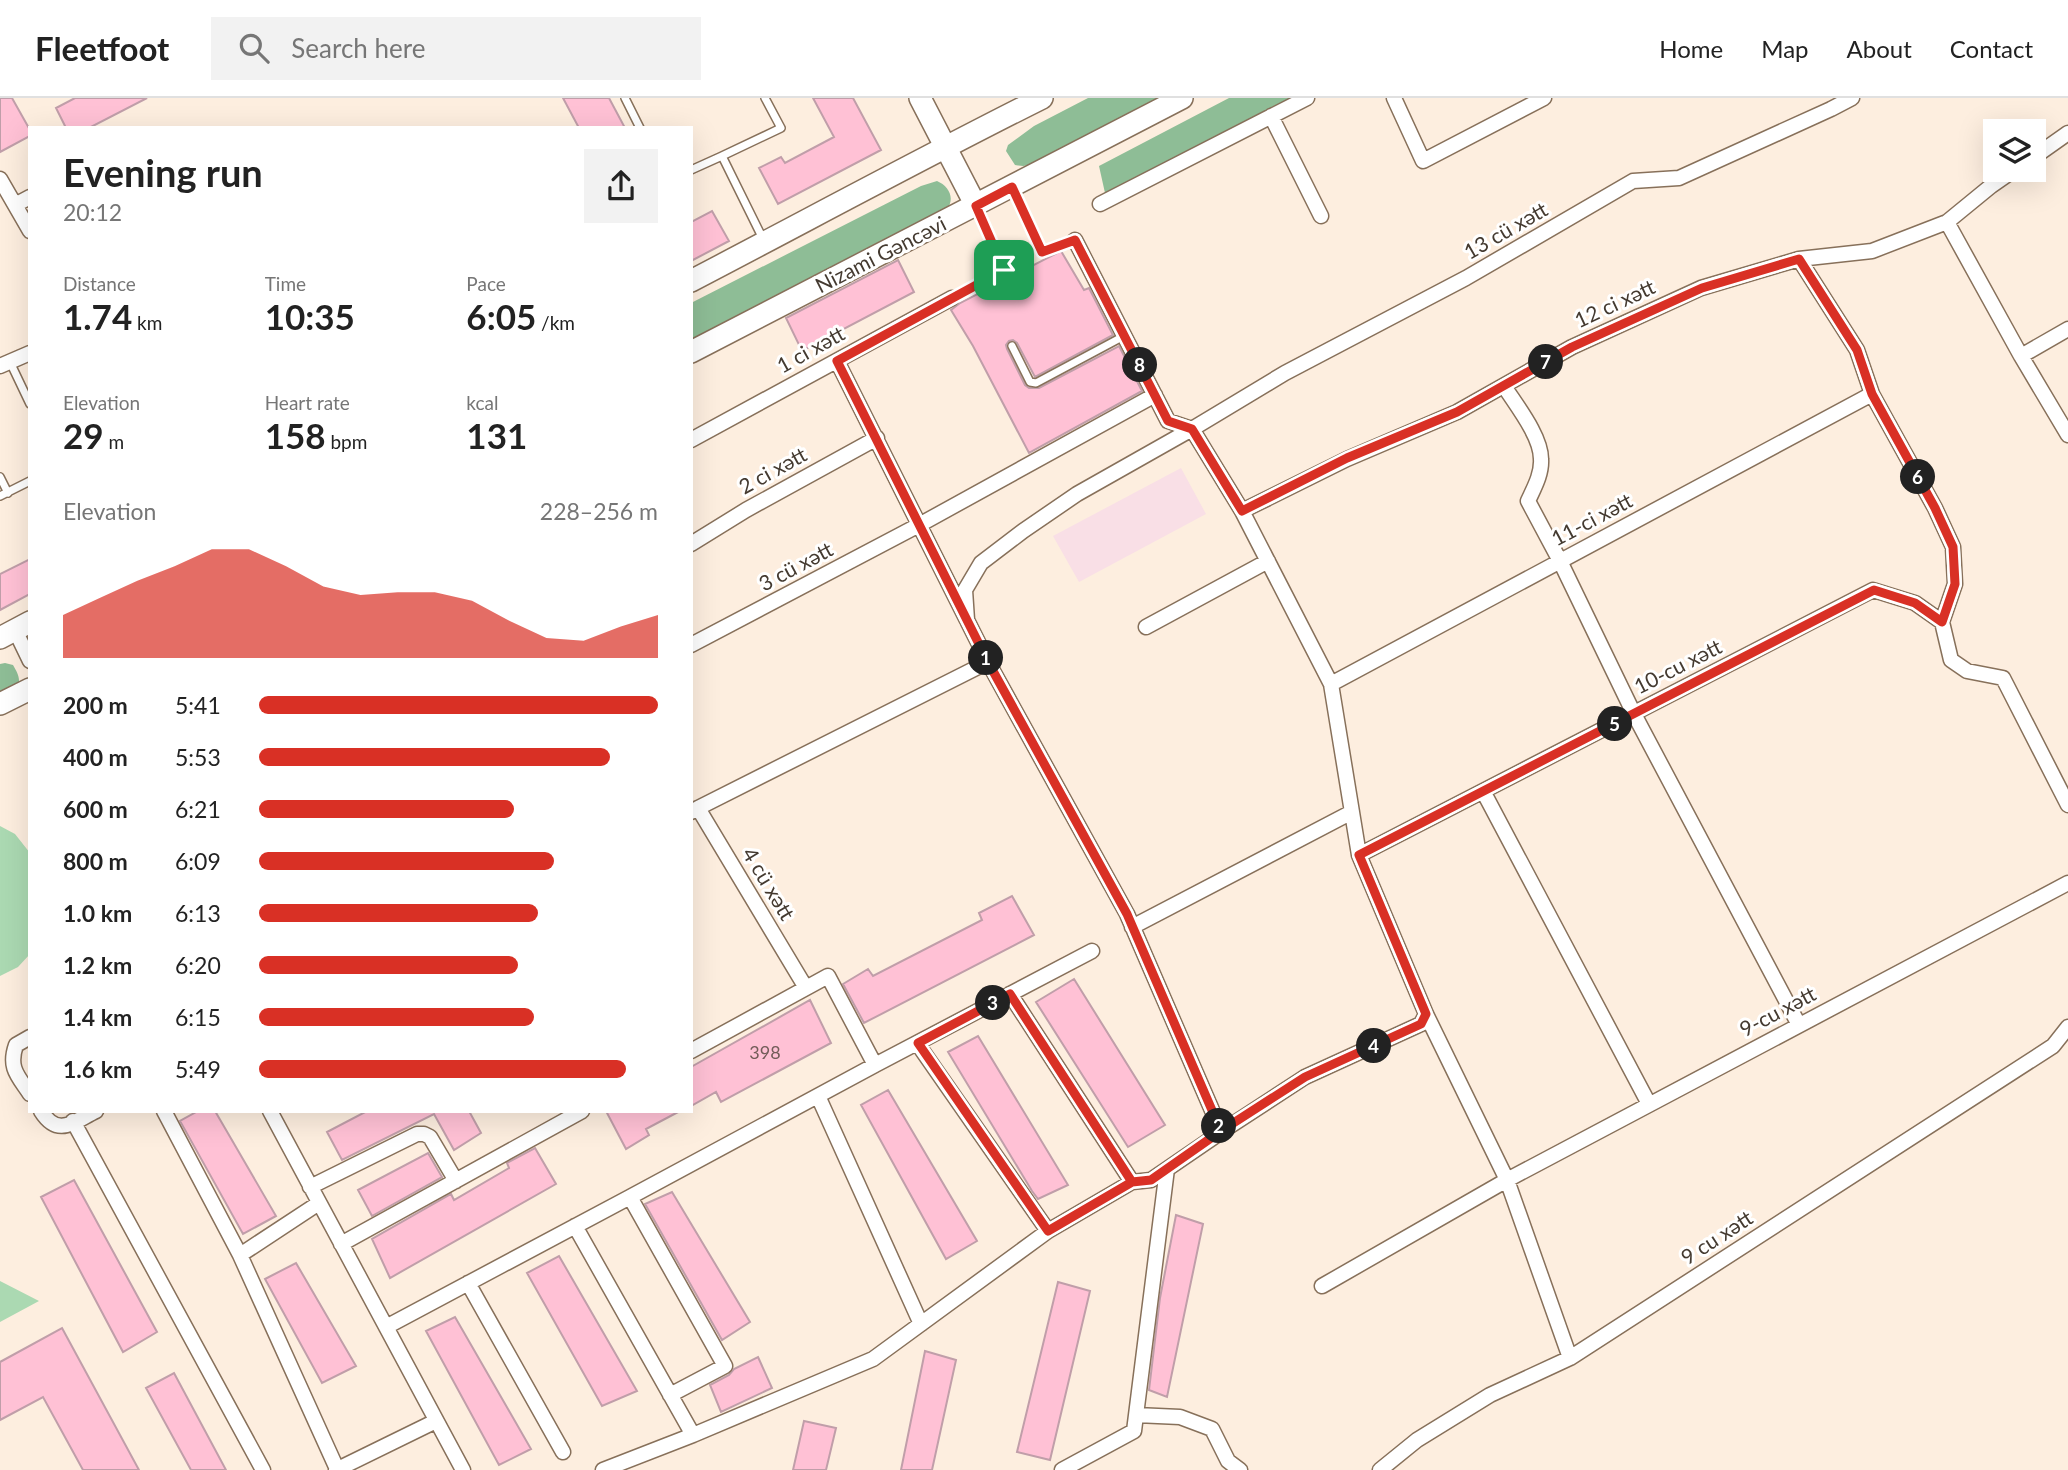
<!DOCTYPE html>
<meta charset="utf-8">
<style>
:root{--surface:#fff;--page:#f2f2f2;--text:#222;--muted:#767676;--line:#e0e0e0;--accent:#d93025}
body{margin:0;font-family:Lato,sans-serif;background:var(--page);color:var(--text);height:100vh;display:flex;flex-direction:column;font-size:26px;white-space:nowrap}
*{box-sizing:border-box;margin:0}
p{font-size:23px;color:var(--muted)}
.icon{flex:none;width:38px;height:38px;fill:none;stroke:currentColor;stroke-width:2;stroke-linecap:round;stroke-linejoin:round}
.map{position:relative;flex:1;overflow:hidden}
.panel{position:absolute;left:28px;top:28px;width:665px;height:987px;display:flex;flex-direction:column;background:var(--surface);border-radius:0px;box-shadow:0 7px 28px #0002}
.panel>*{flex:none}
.tools{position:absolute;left:1983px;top:21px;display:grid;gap:14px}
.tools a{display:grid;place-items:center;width:63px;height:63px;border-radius:0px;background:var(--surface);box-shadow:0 7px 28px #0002;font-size:35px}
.pin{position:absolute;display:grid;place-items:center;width:60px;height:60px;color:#fff;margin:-30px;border-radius:14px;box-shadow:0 4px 10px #0006}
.km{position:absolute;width:35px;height:35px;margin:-18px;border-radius:50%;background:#222;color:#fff;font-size:19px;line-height:35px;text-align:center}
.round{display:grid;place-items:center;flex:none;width:74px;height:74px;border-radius:0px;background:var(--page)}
.overview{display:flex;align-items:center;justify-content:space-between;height:119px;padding:0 35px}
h1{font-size:38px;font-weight:700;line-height:52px}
.figures{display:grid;grid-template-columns:repeat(3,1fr);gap:10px;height:119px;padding:7px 35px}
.figures div{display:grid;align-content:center}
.figures b{font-size:35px;font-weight:700}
.figures small{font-size:19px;font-weight:400}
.figures p{font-size:19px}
.chart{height:196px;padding:14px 35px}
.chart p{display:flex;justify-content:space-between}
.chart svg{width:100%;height:126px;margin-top:7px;fill:var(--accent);opacity:.7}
ul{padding:0 35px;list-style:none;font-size:23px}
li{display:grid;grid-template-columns:112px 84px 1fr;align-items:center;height:52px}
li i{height:18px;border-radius:9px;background:var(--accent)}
header{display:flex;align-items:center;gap:42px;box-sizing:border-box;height:98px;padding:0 35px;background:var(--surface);border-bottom:2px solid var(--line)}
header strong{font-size:33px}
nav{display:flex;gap:38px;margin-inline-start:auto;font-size:24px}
.search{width:490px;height:63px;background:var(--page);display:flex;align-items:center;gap:18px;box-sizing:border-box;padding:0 24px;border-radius:0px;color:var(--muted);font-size:26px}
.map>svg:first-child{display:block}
.education{fill:#f9dfe6}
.green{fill:#abd9b2}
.forest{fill:#8ebd96}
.building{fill:#ffc1d5;stroke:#c09ea9;stroke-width:2}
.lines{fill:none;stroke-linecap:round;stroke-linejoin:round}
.lane-casing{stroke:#87705a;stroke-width:10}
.street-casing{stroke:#87705a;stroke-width:17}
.primary-casing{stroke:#87705a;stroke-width:24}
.path{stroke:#988c80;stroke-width:3.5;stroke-dasharray:3.5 5;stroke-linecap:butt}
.lane{stroke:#fff;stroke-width:7}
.street{stroke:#fff;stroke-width:14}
.primary{stroke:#fff;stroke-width:21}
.route-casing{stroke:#fff;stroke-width:14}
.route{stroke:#d93025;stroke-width:9}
.labels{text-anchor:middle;stroke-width:6;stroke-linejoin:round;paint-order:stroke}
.number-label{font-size:18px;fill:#735c59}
.street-label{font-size:21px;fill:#443a30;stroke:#fff}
</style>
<header>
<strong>Fleetfoot</strong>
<div class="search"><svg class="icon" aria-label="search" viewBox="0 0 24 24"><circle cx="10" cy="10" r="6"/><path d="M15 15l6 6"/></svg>Search here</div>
<nav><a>Home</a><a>Map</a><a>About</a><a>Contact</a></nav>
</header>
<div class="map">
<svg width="2068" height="1372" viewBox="0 0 2068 1372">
<rect width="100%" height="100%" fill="#fdeedf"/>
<!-- education -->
<path class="education" d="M1181 370 1206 416 1079 484 1053 438Z"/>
<!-- green -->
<path class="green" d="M0 728 15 736 30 755V856L18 869 0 878Z
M0 1183 39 1203 0 1224Z"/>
<!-- forest -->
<path class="forest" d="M1088 0H1163L1036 66 1023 68 1015 67 1006 53 1008 47 1034 28Z
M1229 0H1292L1105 95 1099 68Z
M937 83C949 88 956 101 946 112L691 242V205L921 88Z
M5 565 13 567C17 574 21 580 18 589L0 598V566Z"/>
<!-- building -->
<path class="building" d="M0 0H12L30 32V38L0 54Z
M75 0H147L89 30H66L56 10Z
M563 0H609L625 30H579Z
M813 0H853L881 52 778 106 759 70 781 59 785 65 834 39Z
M712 113 729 143 691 163V124Z
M1061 153 1084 192 1089 190 1113 237 1035 279 1017 245 1013 242 1009 243 1006 247 1007 251 1025 287 1029 290H1039L1119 248 1142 293 1029 355 973 248 951 212 960 205Z
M898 162 914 194 802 253 786 220Z
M30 461V496L0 512V476Z
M1012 798 1034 837 864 925 843 886 868 871 873 878 982 822 979 815Z
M1074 881 1165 1027 1128 1049 1036 904Z
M810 902 831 945 721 1004 716 994 691 1008V969Z
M978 938 1068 1087 1038 1101 1032 1093 948 954Z
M888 992 977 1143 946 1161 861 1007Z
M198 1013H215L276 1118 243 1136 180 1023Z
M367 1013H469L481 1035 454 1052 434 1016 342 1062 327 1034Z
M606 1013H680L646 1031 649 1037 626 1051Z
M535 1050 556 1086 390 1180 372 1141 451 1096 454 1102 509 1070 507 1065Z
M428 1055 442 1079 372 1118 358 1092Z
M74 1082 157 1234 123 1254 41 1099Z
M672 1094 750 1224 722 1242 645 1106Z
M1176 1117 1203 1126 1167 1299 1149 1292 1160 1200Z
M559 1158 637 1293 602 1308 527 1175Z
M296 1165 356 1268 322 1285 265 1181Z
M1058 1184 1090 1193 1050 1362 1017 1354Z
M455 1219 531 1351 499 1367 426 1233Z
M62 1230 139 1372H83L43 1299 0 1322V1264Z
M925 1253 956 1262 932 1372H901Z
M758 1259 772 1290 721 1314 710 1287 729 1277 734 1271Z
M174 1275 226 1372H191L146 1290Z
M804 1323 836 1330 826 1372H793Z"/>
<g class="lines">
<!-- lane casing -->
<g class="lane-casing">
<path id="lane" d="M625 0 640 30
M691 72 722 58
M763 141 722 58 781 30 765 0
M1012 248 1030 284 1036 285 1124 238
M10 264 30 306
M0 379 8 395
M0 398 30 383"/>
</g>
<!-- street casing -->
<g class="street-casing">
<path id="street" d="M1394 0 1423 63 1544 0
M1271 18 1321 118
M2034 59 2068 35
M0 81 30 133
M1100 106 1307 0
M15 107 30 99
M1947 124 2021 258 2068 337
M1075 142 1168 323 1192 331 1242 413 1331 586 1359 757 1426 916 1507 1082 1570 1260
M1799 161 1857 252 1872 296 1935 410 1953 449 1955 486 1942 524 1951 562 1967 573 2003 580 2068 707
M2021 258 2068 231
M837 263 988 564
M0 268 30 255
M1504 288C1516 307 1541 338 1541 361 1542 376 1534 390 1528 403L1560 463 1634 616 1799 927
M691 342 952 200
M1242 413 1347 361 1457 314 1572 249 1701 190 1799 161 1872 153 1947 124 1991 88 2014 72
M691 446 746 412 877 340
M967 522 965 492 981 465 1023 433 1077 396 1192 331 1285 275 1466 180 1633 83 1679 80 1831 11 1852 0
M1146 529 1268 463
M15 532 30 563
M691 547 919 427 1155 297
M1331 586 1872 296
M1483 693 1649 1006
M698 710 988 564 1127 816 1221 1033
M691 714 698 710 806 890
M1359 757 1873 492 1915 505 1942 524
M1132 829 1352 714
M1010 896 1132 1084
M30 939 16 947C8 970 18 978 30 996
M917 945 1048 1133
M875 967 1092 853
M818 998 921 1226
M41 1013C58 1040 73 1024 96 1013
M164 1013 240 1157 337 1371
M270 1013 463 1372
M73 1023 263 1372
M310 1089 417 1036H424L430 1039 456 1083
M630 1099 875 967 828 878 691 953
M575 1128 693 1337
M341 1146 582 1013
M240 1157 319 1105
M468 1185 563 1354
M1322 1188 1507 1082 2068 785
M386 1229 630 1099 725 1268 670 1297
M1136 1317 1180 1319 1212 1331 1228 1363 1240 1372
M336 1372 436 1323
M603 1372 693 1337 873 1261 1048 1133 1132 1084 1151 1082 1230 1028 1305 979 1421 926 1426 916
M1062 1372 1134 1333 1167 1071
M1380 1372 1417 1342 1490 1297 1570 1260 2053 948 2068 929"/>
</g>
<!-- primary casing -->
<g class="primary-casing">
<path id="primary" d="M920 0 976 108
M691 183C808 122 924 59 1042 0
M691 254 1182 0
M0 540 30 524
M0 606 30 591"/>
</g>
<!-- path -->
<path class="path" d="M1018 104 1042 154 1062 147
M963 194 1004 171 983 125"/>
<!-- lane -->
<use href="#lane" class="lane"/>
<!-- street -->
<use href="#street" class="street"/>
<!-- primary -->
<use href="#primary" class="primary"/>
</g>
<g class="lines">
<!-- route casing -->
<g class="route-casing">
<path id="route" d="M1004 172 837 263 988 564 1127 816 1221 1033 1151 1082 1132 1084 1048 1133 918 945 1010 896 1132 1084 1151 1082 1221 1033 1305 979 1421 926 1426 916 1359 757 1874 492 1915 505 1942 524 1955 486 1953 449 1935 410 1872 296 1857 252 1799 161 1702 190 1572 249 1457 314 1347 360 1242 413 1192 331 1168 323 1075 142 1042 154 1012 89 976 108 1004 172"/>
</g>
<!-- route -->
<use href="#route" class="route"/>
</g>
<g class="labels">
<!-- number labels -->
<g class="number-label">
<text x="765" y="961">398</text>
</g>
<!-- street labels -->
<g class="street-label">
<text transform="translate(1506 133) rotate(-30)" y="7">13 cü xətt</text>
<text transform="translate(881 157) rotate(-27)" y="7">Nizami Gəncəvi</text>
<text transform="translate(1615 206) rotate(-25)" y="7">12 ci xətt</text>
<text transform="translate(811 252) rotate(-29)" y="7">1 ci xətt</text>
<text transform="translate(773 373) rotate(-29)" y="7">2 ci xətt</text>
<text transform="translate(1592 422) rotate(-28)" y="7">11-ci xətt</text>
<text transform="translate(796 469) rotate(-28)" y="7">3 cü xətt</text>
<text transform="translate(1678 569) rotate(-27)" y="7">10-cu xətt</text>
<text transform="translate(768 786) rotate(59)" y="7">4 cü xətt</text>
<text transform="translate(1778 914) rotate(-28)" y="7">9-cu xətt</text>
<text transform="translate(1717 1140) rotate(-33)" y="7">9 cu xətt</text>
</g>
</g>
</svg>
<div class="tools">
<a><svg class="icon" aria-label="layers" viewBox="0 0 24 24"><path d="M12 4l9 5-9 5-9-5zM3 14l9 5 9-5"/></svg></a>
</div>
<div class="pin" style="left:1004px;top:172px;background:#1e9e55"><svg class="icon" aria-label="arrive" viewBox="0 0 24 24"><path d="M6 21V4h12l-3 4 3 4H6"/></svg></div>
<b class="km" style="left:986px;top:560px">1</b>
<b class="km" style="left:1219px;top:1028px">2</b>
<b class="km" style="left:993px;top:905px">3</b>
<b class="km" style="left:1374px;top:948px">4</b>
<b class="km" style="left:1615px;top:626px">5</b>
<b class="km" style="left:1918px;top:379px">6</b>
<b class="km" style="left:1546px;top:264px">7</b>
<b class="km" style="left:1140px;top:267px">8</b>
<section class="panel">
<div class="overview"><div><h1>Evening run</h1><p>20:12</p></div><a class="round"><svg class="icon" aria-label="share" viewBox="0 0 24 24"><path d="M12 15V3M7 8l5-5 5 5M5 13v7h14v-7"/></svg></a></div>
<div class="figures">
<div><p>Distance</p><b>1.74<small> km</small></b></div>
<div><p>Time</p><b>10:35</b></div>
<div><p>Pace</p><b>6:05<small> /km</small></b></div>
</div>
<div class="figures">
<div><p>Elevation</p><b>29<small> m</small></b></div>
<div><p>Heart rate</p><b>158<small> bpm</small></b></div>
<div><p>kcal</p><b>131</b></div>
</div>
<div class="chart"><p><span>Elevation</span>228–256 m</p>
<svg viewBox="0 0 160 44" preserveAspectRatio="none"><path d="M0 44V29L10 23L20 17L30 12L40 6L50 6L60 12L70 19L80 22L90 21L100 21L110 24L120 31L130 37L140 38L150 33L160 29V44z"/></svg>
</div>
<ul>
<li><b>200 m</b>5:41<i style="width:100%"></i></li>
<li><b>400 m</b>5:53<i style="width:88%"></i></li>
<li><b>600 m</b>6:21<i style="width:64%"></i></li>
<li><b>800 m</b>6:09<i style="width:74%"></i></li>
<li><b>1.0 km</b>6:13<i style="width:70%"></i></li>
<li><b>1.2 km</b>6:20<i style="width:65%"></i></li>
<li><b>1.4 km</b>6:15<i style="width:69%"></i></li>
<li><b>1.6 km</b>5:49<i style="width:92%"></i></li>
</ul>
</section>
</div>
